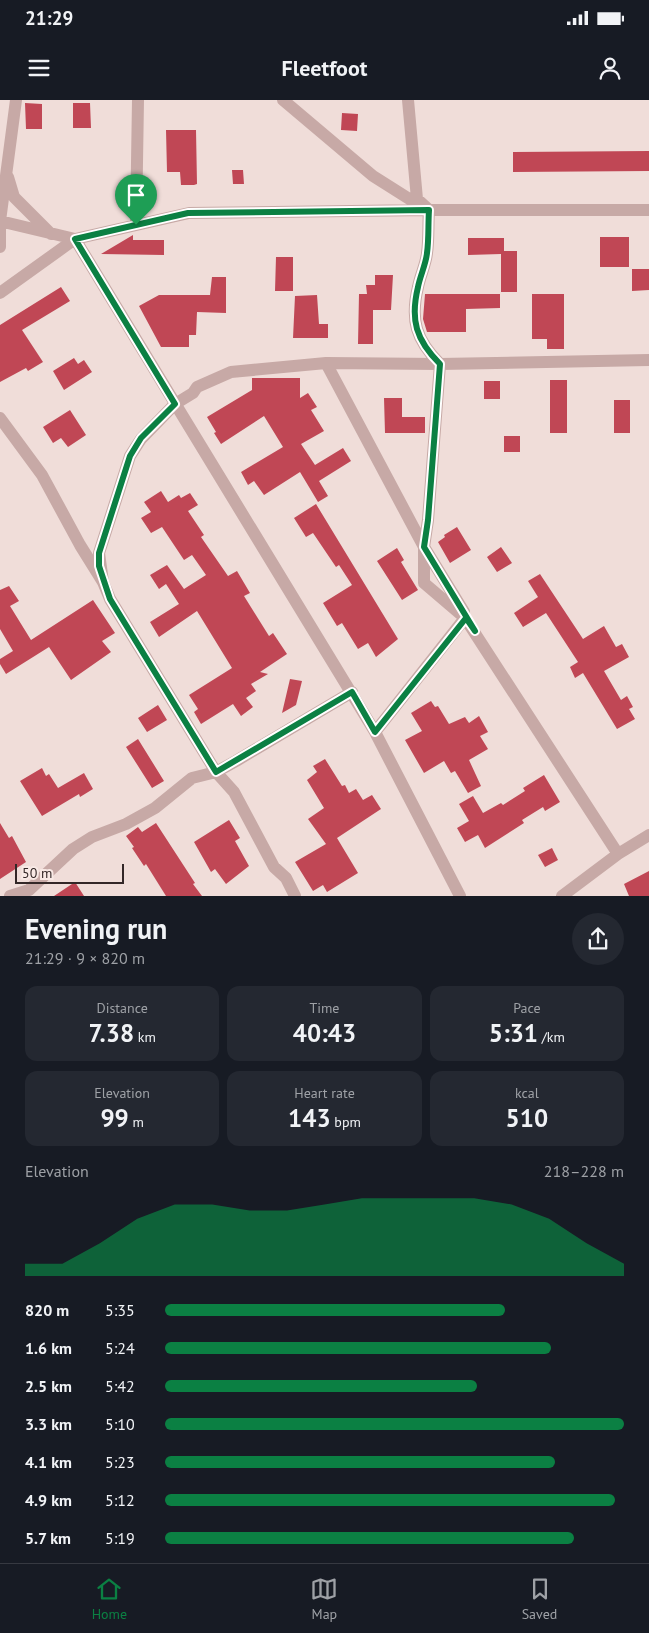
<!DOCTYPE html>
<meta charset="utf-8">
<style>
:root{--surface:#171b24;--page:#242831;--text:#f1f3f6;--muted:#9ea1a6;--line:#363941;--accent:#0b8043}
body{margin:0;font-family:"PT Sans",sans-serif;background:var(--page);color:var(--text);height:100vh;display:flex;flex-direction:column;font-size:19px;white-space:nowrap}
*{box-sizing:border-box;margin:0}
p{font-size:16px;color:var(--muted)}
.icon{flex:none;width:28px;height:28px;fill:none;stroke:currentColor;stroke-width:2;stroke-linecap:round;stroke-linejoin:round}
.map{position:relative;height:796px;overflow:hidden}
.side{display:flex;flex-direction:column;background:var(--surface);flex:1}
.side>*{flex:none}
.scale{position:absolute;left:15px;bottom:12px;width:109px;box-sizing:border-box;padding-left:5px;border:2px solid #332727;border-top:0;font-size:14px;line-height:18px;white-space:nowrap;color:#332727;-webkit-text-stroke:4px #f8e9e5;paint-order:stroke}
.pin{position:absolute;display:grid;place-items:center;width:42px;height:42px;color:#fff;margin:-51px -21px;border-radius:50% 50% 50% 0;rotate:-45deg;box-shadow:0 0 5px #0007}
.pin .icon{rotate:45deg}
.round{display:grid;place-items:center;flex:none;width:52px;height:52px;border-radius:26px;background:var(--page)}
.headline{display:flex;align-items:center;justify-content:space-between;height:85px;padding:0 25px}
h1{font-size:28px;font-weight:700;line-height:38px}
.metrics{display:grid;grid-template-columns:repeat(3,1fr);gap:8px;height:85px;padding:5px 25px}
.metrics div{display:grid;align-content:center;border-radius:12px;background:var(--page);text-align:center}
.metrics b{font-size:25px;font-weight:700}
.metrics small{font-size:14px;font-weight:400}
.metrics p{font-size:14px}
.chart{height:140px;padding:10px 25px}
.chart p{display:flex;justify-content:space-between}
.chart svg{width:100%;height:90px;margin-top:5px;fill:var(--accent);opacity:.7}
ul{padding:0 25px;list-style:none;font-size:16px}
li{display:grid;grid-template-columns:80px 60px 1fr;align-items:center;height:38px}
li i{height:12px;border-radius:6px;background:var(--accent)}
.status{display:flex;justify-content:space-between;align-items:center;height:35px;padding:0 25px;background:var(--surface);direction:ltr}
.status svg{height:14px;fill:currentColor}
header{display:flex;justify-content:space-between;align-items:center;height:65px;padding:0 25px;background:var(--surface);font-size:22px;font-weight:700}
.tab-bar{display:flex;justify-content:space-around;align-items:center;height:70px;border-top:1px solid var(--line);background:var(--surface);font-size:14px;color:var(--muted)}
.tab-bar a{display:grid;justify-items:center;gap:2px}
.tab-bar .active{color:var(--accent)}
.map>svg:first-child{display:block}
.building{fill:#c04755}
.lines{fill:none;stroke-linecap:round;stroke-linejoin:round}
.minor{stroke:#c7a9a6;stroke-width:12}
.route-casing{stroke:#fff;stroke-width:10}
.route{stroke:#0b8043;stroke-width:6}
</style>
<div class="status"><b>21:29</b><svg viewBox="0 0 49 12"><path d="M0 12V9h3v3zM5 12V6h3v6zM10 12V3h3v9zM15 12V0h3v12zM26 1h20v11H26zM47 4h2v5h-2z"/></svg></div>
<header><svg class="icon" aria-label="menu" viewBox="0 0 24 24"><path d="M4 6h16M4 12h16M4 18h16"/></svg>Fleetfoot<svg class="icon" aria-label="person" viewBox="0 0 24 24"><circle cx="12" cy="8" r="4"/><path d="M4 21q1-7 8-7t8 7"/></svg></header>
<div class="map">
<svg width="649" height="796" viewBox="0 0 649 796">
<rect width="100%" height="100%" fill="#f0ddd9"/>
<!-- building -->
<path class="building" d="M25 3 42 4V29H26Z
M73 3H90L91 28H73Z
M342 13 358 14 357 31 341 30Z
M166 30H196L197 84 194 85H181L180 72H167Z
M649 51V71L513 72V52Z
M232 70H243L244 84H233Z
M133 135V140H164V155L101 154Z
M600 137H629V167H600Z
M468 138H504V151H517V192H501V154L468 155Z
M276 157H293V191H275Z
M632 169H649V190L632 191Z
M375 175H393L391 210H373V244H358L359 194H367L366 185H375Z
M212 177H226V213L197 212 196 235H189V247H161L139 206 159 195H210Z
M61 187 70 201 22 230 43 262 28 271 26 268 0 282V225Z
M425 194H500V208L466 209V232H427L423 219Z
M532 194H564V249H547V239H532Z
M317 195 319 224H328V238H293L295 196Z
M74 258 78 264 84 260 92 272 64 290 53 271Z
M252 278H300V298L308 293 317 307 311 310 324 331 301 344 315 365 343 348 351 361 319 381 328 396 318 402 300 372 264 395 254 381 248 385 241 372 283 347 264 316 221 344 214 333 216 332 207 317 252 290Z
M550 280H567V333H550Z
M484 281H500V299H484Z
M384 298H402V317H425V333H385Z
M614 300H630V333H614Z
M70 310 86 335 68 347 61 338 53 343 43 327Z
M504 336H520V352H504Z
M161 391 168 402 179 395 181 398 190 393 198 405 188 411 204 435 201 437 228 476 237 471 250 493 244 496 269 536 273 533 287 554 260 572 268 574 251 584 256 591 246 598 253 607 241 616 233 604 201 624 194 612 198 609 189 595 232 568 197 511 159 537 150 522 179 504 166 484 159 489 150 475 167 465 184 489 206 475 192 455 184 460 162 427 151 433 141 418 151 412 144 402Z
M316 404 398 539 376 557 368 543 358 549 342 523 337 526 323 503 352 485 339 465 336 467 313 433 306 437 294 418Z
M457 427 471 450 450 463 438 442 445 437 444 435Z
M501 447 512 463 497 472 487 457Z
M397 448 404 460 401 462 418 490 402 500 377 461Z
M540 474 583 539 604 526 616 547 622 544 629 557 604 571 621 600 627 596 633 607 629 609 635 619 617 629 583 573 575 578 570 567 578 562 546 513 523 527 514 513 538 497 528 481Z
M9 486 19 501 10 506 31 540 93 500 115 533 102 541 111 552 71 580 49 547 6 574 0 564V559L13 551 0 529V490Z
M290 579 302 581 296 605 282 613Z
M431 601 435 607 438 606 449 624 465 617 469 623 479 616 488 632 480 636 488 649 469 660 481 686 468 693 455 671 451 673 444 661 424 673 405 640 422 631 411 613Z
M158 605 167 620 147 632 138 618Z
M138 639 164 681 152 688 126 647Z
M325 659 342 686 345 685 349 693 356 689 363 700 372 695 381 709 337 738 358 773 327 792 323 785 313 791 295 762 326 744 308 719 324 708 307 680 317 672 313 666Z
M42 668 46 676 49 674 58 688 84 673 93 689 80 697 79 694 42 716 20 681Z
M544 675 560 702 545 711 543 707 522 720 524 723 485 748 478 735 465 742 457 728 469 721 459 704 473 696 483 713 501 703 503 705 525 691 523 688Z
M229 720 240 738 235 741 249 766 226 784 215 769 211 772 194 742Z
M0 723 9 738 12 736 26 762 0 779Z
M156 723 195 783 193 784 202 796H166L146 764 144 766 132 748 134 747 126 736 138 727 142 732Z
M552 748 558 760 545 767 538 755Z
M649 771V796H629L624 784Z
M75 782 84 796H54Z"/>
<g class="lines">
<!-- minor -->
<path class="minor" d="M283 0 373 76 422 107
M408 0 417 99 429 110H649
M8 77 14 97 51 134
M0 121 75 139 375 632 460 796
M136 125 138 0
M0 147V121L16 0
M0 193 75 139 189 113 429 110
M326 263 424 447 464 512
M0 318 42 375 80 445 103 482 110 499 216 672 234 692 274 767 286 778 295 796
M103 482 99 453 130 356 141 339 175 304 193 293 197 287 231 272 326 263 440 264 649 260
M465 518 618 754 649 735
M375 632 465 518 424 483V447L428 420 440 264C416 240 410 220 418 187 420 176 426 164 427 153 429 139 428 125 429 110
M10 796 29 790 73 749 92 737 126 724 155 708 192 678 216 672 236 661 352 592
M562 796 618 754"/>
</g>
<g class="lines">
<!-- route casing -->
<g class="route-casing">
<path id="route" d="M429 110C428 125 429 139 427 153 426 164 420 176 418 187 410 220 416 240 440 264L428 420 424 447 475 531 466 518 375 632 352 592 216 672 110 499 99 466V453L130 356 141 338 175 304 75 139 188 113Z"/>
</g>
<!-- route -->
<use href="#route" class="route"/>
</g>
</svg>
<div class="scale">50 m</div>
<div class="pin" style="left:136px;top:125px;background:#1e9e55"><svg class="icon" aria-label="arrive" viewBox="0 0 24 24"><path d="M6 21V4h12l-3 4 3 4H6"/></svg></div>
</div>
<section class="side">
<div class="headline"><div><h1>Evening run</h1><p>21:29 · 9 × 820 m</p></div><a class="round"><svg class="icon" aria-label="share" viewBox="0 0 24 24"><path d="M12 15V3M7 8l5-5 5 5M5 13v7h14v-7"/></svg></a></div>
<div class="metrics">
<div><p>Distance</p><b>7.38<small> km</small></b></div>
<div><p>Time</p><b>40:43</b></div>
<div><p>Pace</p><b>5:31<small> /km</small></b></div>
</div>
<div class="metrics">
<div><p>Elevation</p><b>99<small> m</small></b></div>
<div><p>Heart rate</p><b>143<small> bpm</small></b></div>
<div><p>kcal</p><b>510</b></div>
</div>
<div class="chart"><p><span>Elevation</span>218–228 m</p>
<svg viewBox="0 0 160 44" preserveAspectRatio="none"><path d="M0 44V38L10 38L20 28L30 16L40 9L50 9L60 12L70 12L80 9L90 6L100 6L110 6L120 6L130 9L140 16L150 28L160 38V44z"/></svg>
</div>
<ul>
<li><b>820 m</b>5:35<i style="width:74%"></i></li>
<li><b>1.6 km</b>5:24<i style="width:84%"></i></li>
<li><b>2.5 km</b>5:42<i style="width:68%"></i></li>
<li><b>3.3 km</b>5:10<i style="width:100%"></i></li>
<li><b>4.1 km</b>5:23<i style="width:85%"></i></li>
<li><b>4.9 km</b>5:12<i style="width:98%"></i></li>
<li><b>5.7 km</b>5:19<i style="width:89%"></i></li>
</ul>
</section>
<nav class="tab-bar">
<a class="active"><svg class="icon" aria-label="home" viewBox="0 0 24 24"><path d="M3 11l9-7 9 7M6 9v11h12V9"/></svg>Home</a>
<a><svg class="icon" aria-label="map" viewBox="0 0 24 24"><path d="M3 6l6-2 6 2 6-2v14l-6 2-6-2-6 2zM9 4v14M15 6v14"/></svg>Map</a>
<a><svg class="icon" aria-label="saved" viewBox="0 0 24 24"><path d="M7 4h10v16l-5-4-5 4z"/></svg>Saved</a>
</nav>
